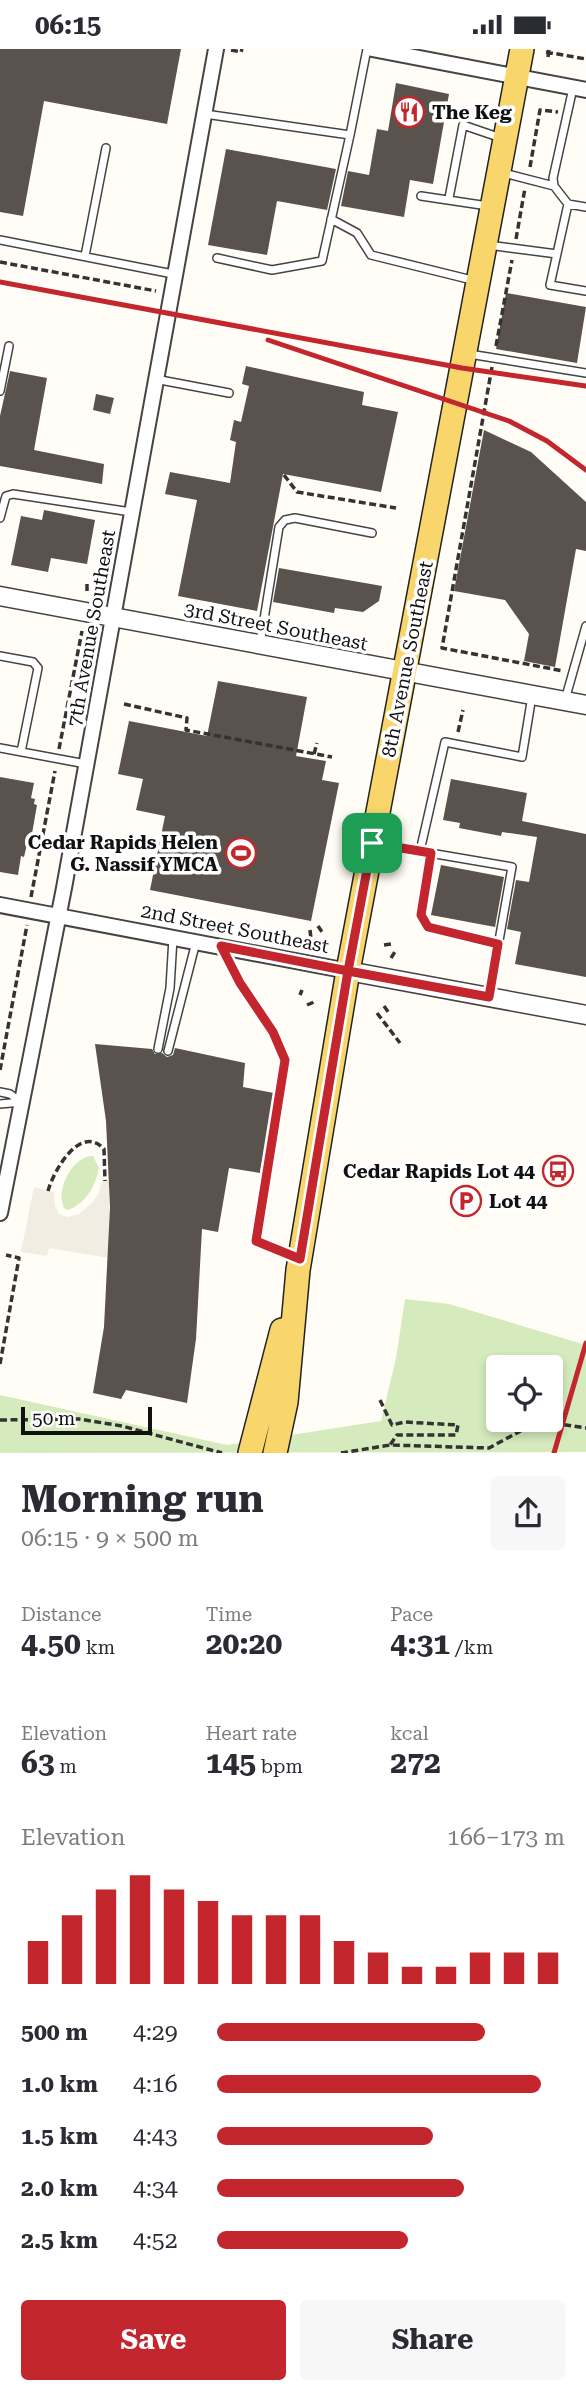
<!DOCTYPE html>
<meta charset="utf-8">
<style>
:root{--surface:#fff;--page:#f7f7f7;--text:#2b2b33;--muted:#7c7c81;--accent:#c4262e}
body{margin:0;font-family:"Roboto Serif",serif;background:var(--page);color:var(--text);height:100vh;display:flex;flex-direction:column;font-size:26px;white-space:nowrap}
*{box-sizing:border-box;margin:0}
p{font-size:23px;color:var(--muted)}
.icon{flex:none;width:38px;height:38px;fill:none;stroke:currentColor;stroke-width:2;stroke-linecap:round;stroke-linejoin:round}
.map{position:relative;height:1404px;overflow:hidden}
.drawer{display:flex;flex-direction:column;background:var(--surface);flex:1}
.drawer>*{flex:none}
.buttons{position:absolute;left:486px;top:1306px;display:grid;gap:14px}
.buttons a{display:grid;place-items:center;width:77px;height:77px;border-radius:7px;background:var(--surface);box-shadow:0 4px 10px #0003;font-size:35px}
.scale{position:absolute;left:21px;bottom:18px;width:131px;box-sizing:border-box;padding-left:7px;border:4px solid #111;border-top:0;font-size:19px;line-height:24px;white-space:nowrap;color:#111;-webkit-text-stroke:5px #fff;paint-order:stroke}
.pin{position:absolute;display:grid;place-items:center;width:60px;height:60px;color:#fff;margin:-30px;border-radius:14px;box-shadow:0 4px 10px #0006}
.round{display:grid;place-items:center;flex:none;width:74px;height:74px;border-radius:7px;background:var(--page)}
.headline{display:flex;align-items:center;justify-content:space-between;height:119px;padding:0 21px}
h1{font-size:38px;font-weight:700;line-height:52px}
.metrics{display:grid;grid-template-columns:repeat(3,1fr);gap:10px;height:119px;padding:7px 21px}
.metrics div{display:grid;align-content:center}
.metrics b{font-size:30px;font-weight:700}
.metrics small{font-size:19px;font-weight:400}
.metrics p{font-size:19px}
.chart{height:196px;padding:14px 21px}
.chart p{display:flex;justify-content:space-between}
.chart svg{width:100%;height:126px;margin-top:7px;stroke:var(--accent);stroke-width:6}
.cta{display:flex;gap:14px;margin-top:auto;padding:14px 21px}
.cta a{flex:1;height:80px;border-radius:7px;background:var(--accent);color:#fff;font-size:28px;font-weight:700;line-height:80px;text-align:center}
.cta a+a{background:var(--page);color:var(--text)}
ul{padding:0 21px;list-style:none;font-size:23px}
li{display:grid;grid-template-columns:112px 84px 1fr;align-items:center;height:52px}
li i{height:18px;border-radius:9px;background:var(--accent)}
.status{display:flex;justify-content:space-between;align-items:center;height:49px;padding:0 35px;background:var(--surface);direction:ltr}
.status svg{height:19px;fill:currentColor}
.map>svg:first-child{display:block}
.green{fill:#d5ebbd;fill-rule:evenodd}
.plaza{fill:#f1ede2}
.building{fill:#5a524d}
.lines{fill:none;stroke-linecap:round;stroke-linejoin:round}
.service-casing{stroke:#444;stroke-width:10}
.minor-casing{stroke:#444;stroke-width:18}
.tertiary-casing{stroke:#444;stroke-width:21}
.primary-casing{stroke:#222;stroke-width:26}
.path{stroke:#333;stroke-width:3.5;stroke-dasharray:7 3.5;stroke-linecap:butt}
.service{stroke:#fff;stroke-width:7}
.minor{stroke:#fff;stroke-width:14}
.tertiary{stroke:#fff;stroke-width:18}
.primary{stroke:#f9d66b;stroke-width:23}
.rail{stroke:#c4262e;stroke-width:5}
.route-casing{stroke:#fff;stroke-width:14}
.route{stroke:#c4262e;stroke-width:9}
.labels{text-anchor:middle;stroke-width:7;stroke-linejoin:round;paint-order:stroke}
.poi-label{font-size:19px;font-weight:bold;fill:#111;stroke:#fff;text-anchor:start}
.street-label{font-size:19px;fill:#111;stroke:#fff}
</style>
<div class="status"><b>06:15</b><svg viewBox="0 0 49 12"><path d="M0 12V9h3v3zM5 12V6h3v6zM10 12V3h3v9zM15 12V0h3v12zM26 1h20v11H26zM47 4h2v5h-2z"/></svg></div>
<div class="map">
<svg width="586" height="1404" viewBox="0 0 586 1404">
<rect width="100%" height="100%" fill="#fffdf5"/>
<!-- green -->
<path class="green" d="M93 1107 99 1119C95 1137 87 1154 68 1161L64 1159C55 1140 73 1107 93 1107Z
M405 1250 449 1255 586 1296V1403L0 1404V1346L227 1396 381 1372 396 1309ZM499 1318H551V1370H499Z"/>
<!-- plaza -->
<path class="plaza" d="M102 1131 109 1132V1209L49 1199 47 1207 21 1203 34 1138 54 1143 55 1157 59 1165 67 1168 79 1165 91 1155 99 1144Z"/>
<!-- building -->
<path class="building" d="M0 0H181L167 75 44 52 23 167 0 163Z
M396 34 449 45 433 135 410 131 404 168 341 157 348 122 369 126 377 80 388 82Z
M226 100 336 120 327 161 277 152 267 206 208 196Z
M506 244 586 258 577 314 496 300Z
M246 317 364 343 362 356 398 363 381 443 283 425 257 562 178 547 197 451 165 445 170 423 230 434 236 393 230 391 234 371 241 373 249 337 242 335Z
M10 322 47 329 34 401 104 415 102 435 0 417V367Z
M96 345 114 349 110 365 93 361Z
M484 381 531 403 586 453V502L576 500 555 618 524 612 529 585 505 551 454 542Z
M44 461 95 471 87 515 51 509 48 523 11 516 21 467 42 471Z
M279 519 382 537 379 552 363 563 335 559 334 564 273 553Z
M218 632 307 648 296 707 326 712 322 731 339 734 311 872 150 841 165 767 136 761 143 730 118 725 129 672 207 687Z
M0 728 34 734 31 749 35 750 34 755 37 756 30 796 27 795 24 808 21 807 18 826 0 823Z
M451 730 527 744 522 772 586 785V928L515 915 521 883 507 880 516 831 529 833 537 788 502 783 501 787 459 779 460 774 443 771Z
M441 816 504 828 495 878 431 866Z
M95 995 152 1000 155 1005 162 1004 167 1008 173 1006 175 999 245 1014 243 1038 274 1044 260 1124 229 1119 218 1183 202 1180 196 1290 187 1354 126 1341 121 1350 93 1344 104 1278 110 1158 106 1072Z"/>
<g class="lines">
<!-- service casing -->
<g class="service-casing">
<path id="service" d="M205 65 350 86 367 0
M500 123 554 137
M421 147 488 157
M449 149 463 76 501 89
M568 155 554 137 553 129 573 39
M586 158 568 155 550 236 586 242
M331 170 357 184 371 206 476 232
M0 191 173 225
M488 196 557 205
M85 207 106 99
M217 209 272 221 322 212 350 86
M469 305 586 324
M155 330 229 344
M0 342 9 297
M0 469 6 447 13 445 131 463
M260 595 279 478 285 471 295 469 372 484
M0 607 33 613 38 619 21 703
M565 651 586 577
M0 699 86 715
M377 795 512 818 489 948
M420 802 445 693 522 708 532 647
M431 804 421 866 427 878 498 895
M222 899 240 934 273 983 285 1011 256 1192 296 1209
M158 1000 170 939 173 889
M168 1002 196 893
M0 1043 10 1045 21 1053
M0 1055 22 1053"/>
</g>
<!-- minor casing -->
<g class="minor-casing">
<path id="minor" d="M372 0 586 41
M0 856 348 922
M0 1164 64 839 216 0"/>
</g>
<!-- tertiary casing -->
<g class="tertiary-casing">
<path id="tertiary" d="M0 547 586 656
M348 922 586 966"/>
</g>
<!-- primary casing -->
<g class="primary-casing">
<path id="primary" d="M250 1404 282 1281
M275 1404 286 1353 298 1221 348 922 522 0"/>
</g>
<!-- path -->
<path class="path" d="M231 1 241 3 242 0
M546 3 586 10
M548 8 549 0
M530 118 540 61 558 63
M516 190 525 139
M0 213 156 242
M496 297 512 211
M492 318 442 599 563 622
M284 426 297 443 396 459
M87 535V544
M124 655 187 669 186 681 332 708
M458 683 463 661
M59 700 82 582
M314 705 317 694
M31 848 55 722
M318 877 322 883
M310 881 311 890
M384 896 391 895
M391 909 396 901
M300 946 302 941
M307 956 314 953
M384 957 389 964
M377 964 400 994
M0 1021 27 876
M48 1142C53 1123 80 1074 104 1100L105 1132
M0 1315 19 1209 6 1206
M380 1351 392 1376 405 1373 458 1376 456 1386H397L390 1396
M0 1371 79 1370 122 1377 222 1404
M341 1404 390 1396 489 1399 539 1372 586 1379"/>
<!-- service -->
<use href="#service" class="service"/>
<!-- minor -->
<use href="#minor" class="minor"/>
<!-- tertiary -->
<use href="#tertiary" class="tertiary"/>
<!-- primary -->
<use href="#primary" class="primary"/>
<!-- rail -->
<path class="rail" d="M0 233 462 319 586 337
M268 291 509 372 547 392 586 421
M554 1404 586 1294"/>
</g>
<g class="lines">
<!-- route casing -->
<g class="route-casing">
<path id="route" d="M372 794 348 922 221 897 240 934 273 983 285 1011 256 1192 300 1210 348 922 489 948 498 895 428 878 421 866 431 804 372 794"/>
</g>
<!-- route -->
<use href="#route" class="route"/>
</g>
<!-- icons -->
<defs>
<g id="restaurant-ring" transform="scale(1.575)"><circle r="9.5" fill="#fff" stroke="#c4262e" stroke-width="1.5"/><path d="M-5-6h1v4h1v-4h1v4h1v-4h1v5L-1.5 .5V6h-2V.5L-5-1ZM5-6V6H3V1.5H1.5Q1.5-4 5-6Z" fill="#c4262e"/></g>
<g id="stadium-ring" transform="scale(1.575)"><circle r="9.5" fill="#fff" stroke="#c4262e" stroke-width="1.5"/><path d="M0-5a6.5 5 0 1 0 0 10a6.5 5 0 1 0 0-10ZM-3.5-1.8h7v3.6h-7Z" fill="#c4262e"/></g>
<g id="bus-ring" transform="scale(1.575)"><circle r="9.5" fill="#fff" stroke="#c4262e" stroke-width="1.5"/><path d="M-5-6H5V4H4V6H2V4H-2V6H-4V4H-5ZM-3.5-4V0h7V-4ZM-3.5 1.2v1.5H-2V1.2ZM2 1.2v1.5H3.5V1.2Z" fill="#c4262e"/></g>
<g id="parking-ring" transform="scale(1.575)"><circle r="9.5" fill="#fff" stroke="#c4262e" stroke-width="1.5"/><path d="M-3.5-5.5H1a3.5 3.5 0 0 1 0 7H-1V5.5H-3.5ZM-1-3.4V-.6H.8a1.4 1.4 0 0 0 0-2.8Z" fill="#c4262e"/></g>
</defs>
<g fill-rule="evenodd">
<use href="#restaurant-ring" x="409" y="63"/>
<use href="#stadium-ring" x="241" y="804"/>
<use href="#bus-ring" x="558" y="1122"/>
<use href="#parking-ring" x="466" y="1152"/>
</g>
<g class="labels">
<!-- poi labels -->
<g class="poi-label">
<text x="432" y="70">The Keg</text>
<text x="218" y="800" text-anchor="end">Cedar Rapids Helen<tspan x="218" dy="22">G. Nassif YMCA</tspan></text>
<text x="535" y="1129" text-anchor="end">Cedar Rapids Lot 44</text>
<text x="489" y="1159">Lot 44</text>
</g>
<!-- street labels -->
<g class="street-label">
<text transform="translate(276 577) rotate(11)" y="7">3rd Street Southeast</text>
<text transform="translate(91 579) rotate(-80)" y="7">7th Avenue Southeast</text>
<text transform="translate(407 610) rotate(-79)" y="7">8th Avenue Southeast</text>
<text transform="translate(235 879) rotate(11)" y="7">2nd Street Southeast</text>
</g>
</g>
</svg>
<div class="buttons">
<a><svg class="icon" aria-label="locate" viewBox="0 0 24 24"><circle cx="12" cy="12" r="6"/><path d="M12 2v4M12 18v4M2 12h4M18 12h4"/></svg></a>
</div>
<div class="scale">50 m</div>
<div class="pin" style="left:372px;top:794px;background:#1e9e55"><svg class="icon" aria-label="arrive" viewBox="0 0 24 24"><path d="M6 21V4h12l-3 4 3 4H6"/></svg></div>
</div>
<section class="drawer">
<div class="headline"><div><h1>Morning run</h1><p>06:15 · 9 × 500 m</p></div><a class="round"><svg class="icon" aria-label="share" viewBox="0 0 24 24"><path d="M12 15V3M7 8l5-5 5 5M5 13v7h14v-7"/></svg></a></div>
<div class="metrics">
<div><p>Distance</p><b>4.50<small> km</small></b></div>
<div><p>Time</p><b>20:20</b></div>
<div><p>Pace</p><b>4:31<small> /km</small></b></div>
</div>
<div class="metrics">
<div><p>Elevation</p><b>63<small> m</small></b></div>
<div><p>Heart rate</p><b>145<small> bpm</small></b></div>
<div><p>kcal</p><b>272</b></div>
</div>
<div class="chart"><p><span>Elevation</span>166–173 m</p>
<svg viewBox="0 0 160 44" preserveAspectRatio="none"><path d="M5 44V29M15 44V20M25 44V11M35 44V6M45 44V11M55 44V15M65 44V20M75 44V20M85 44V20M95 44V29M105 44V33M115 44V38M125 44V38M135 44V33M145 44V33M155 44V33"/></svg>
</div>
<ul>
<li><b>500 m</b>4:29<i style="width:77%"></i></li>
<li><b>1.0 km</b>4:16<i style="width:93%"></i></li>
<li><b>1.5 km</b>4:43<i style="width:62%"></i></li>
<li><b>2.0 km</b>4:34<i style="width:71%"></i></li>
<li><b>2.5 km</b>4:52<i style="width:55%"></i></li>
</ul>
<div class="cta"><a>Save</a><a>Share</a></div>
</section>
